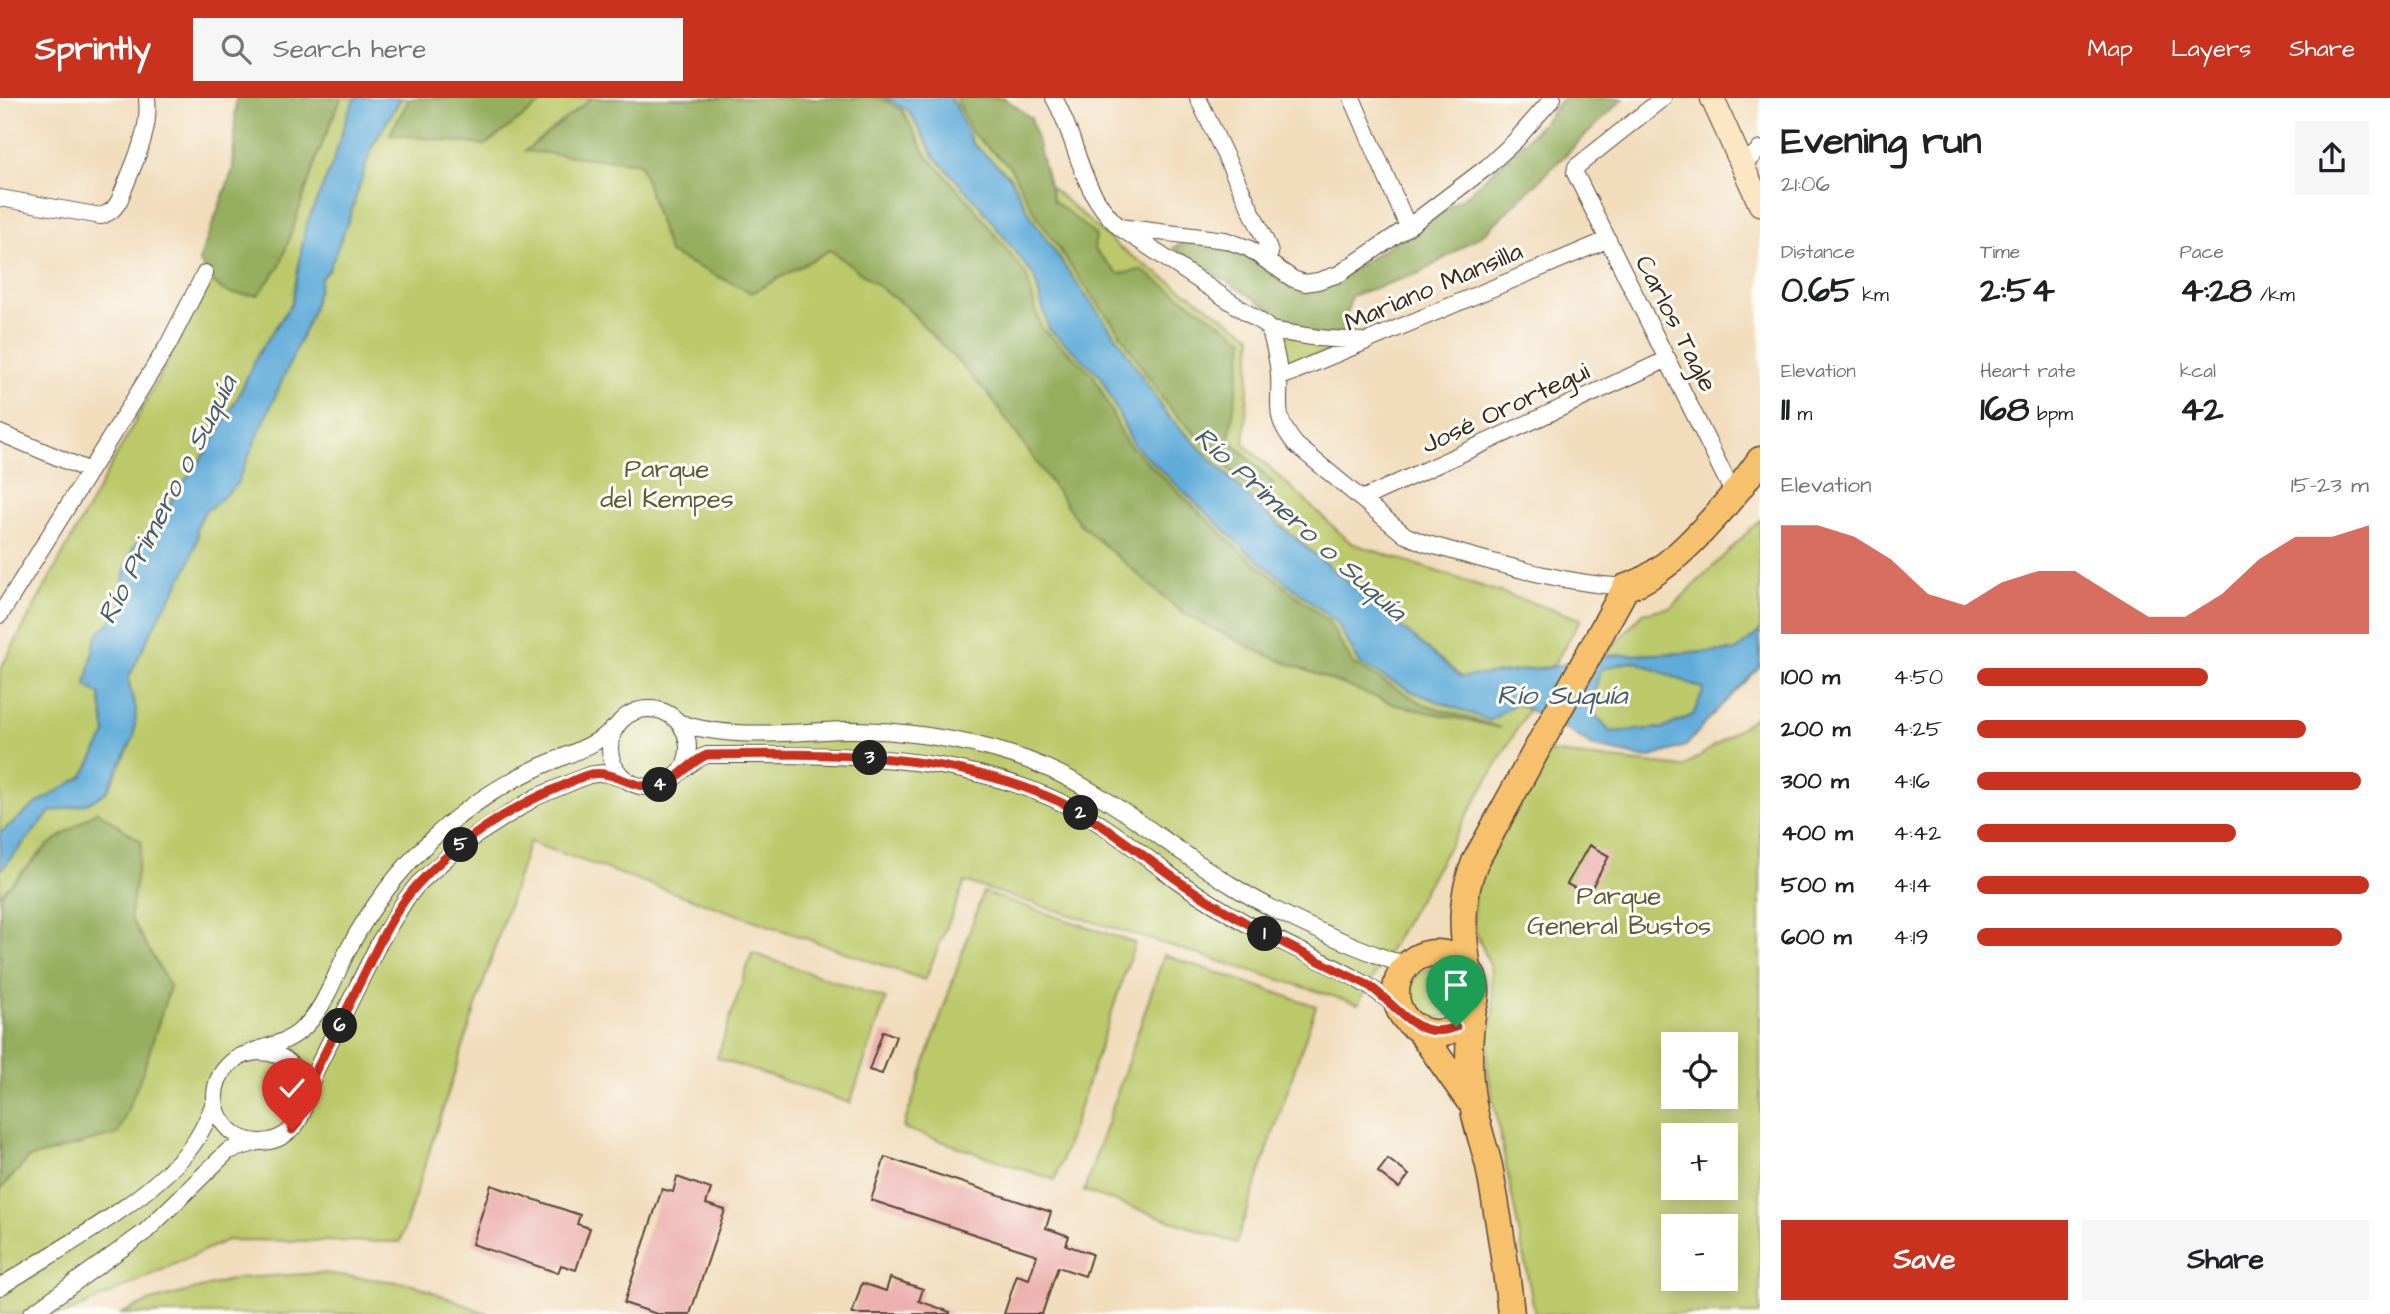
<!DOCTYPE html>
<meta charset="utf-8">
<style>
:root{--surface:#fff;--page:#f6f6f6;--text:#202124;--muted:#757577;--accent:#c8321e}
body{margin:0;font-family:"Architects Daughter",sans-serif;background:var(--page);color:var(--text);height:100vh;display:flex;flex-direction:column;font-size:26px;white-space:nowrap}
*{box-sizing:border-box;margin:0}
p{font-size:23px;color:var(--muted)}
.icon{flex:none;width:38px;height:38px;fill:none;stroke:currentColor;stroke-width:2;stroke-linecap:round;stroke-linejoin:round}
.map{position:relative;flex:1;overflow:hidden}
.sheet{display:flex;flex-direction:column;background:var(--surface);width:630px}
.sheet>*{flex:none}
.controls{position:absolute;left:1661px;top:934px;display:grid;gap:14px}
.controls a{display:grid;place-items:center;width:77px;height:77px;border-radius:0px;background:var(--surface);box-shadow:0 4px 18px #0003;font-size:35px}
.pin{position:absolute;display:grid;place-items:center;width:60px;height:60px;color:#fff;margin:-72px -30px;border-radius:50% 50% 50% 0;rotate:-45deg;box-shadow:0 0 7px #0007}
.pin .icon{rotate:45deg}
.km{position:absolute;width:35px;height:35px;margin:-18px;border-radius:50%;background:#222;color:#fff;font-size:19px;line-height:35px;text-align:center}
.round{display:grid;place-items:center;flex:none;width:74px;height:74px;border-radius:0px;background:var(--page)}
.head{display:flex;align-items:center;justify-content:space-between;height:119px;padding:0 21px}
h1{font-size:38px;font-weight:700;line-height:52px}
.metrics{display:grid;grid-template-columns:repeat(3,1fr);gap:10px;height:119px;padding:7px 21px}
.metrics div{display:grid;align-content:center}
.metrics b{font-size:35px;font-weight:700}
.metrics small{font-size:19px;font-weight:400}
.metrics p{font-size:19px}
.chart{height:196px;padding:14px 21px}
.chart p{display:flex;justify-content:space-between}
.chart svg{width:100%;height:126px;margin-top:7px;fill:var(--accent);opacity:.7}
.button{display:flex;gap:14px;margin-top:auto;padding:14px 21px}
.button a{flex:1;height:80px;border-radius:0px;background:var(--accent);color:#fff;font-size:28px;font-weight:700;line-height:80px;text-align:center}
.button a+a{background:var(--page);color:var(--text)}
ul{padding:0 21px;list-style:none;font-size:23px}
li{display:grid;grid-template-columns:112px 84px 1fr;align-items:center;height:52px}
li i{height:18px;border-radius:9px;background:var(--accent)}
header{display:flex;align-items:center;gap:42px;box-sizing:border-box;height:98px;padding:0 35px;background:var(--accent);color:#fff}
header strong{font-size:33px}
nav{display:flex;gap:38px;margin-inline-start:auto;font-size:24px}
.search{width:490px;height:63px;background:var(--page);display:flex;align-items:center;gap:18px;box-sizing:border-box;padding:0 24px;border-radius:0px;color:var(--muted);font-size:26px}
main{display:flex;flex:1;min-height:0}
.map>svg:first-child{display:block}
.green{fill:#bcc96b;stroke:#7c7a44;stroke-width:2;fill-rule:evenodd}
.forest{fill:#95ad5f;stroke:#686c3e;stroke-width:2}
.water{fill:#60acd9;stroke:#4e6b7c;stroke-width:2;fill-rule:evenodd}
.building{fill:#ecb0ad}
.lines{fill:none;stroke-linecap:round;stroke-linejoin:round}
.minor-casing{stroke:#564536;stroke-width:18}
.secondary-casing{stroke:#564536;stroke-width:25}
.primary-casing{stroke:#564536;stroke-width:29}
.minor{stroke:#fff;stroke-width:16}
.secondary{stroke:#fce6c4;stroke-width:23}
.primary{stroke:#f7c06c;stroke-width:26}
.route-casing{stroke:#fff;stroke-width:14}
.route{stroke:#c8321e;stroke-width:9}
.labels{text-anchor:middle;stroke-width:6;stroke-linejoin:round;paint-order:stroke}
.street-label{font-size:26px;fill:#3b2a1e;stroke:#fdfcf7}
.park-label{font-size:26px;fill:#625a35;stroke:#fdfcf7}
.water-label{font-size:28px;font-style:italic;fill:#4a5e69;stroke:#fdfcf7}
</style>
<header>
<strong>Sprintly</strong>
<div class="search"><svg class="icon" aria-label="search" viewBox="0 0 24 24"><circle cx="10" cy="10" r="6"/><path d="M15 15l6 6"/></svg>Search here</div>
<nav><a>Map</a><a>Layers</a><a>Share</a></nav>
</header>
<main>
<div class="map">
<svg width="1760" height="1216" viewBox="0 0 1760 1216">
<rect width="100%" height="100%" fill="#fdfcf7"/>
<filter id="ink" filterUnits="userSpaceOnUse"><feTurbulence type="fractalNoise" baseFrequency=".0143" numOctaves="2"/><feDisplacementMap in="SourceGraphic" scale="14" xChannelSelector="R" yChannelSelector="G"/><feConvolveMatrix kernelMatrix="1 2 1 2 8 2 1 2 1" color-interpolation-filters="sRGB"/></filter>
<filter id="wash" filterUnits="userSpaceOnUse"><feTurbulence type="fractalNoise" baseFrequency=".00686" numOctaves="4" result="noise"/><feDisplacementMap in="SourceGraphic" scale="28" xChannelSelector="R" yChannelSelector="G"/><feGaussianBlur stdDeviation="1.57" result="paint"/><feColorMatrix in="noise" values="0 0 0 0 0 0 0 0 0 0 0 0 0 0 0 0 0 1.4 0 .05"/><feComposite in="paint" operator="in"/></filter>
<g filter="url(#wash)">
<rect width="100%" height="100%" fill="#f1dcbb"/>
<!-- green -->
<path class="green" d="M317 0H355L348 15 333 65 306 127 292 205 258 256 238 299 209 350 174 398 159 426 133 449 124 476 121 512 96 539 100 597 106 636 83 678 36 706 0 735V572L282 53Z
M401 0H886L909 13 935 59 980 108 1034 178 1049 231 1100 277 1133 346 1247 453 1336 524 1361 567 1516 605 1528 612 1358 906 965 784 925 882 529 744 400 1144 227 1142 66 1216H0V773L50 714 89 705 107 693 134 639 136 612 128 581 205 412 212 409 236 386 312 215 321 180 329 171 349 121 371 50Z
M948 0H966L1029 70 1120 150 1252 238 1244 346 1351 445 1581 521 1553 568 1461 580 1263 413 1166 316 1118 241 1077 186 1033 122 1010 79 972 45 955 6Z
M1284 236 1347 246 1284 272Z
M1760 422V534L1736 553 1604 558 1643 515 1672 509Z
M1634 563 1705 591 1693 617 1664 630 1610 634 1589 610 1600 571Z
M1760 616V1216H1535L1487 970 1488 943 1494 913 1490 867 1474 830V790L1548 654 1684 669ZM1673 947H1726V999H1673ZM1673 1038H1726V1090H1673ZM1673 1129H1726V1181H1673Z
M983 794 1135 845 1055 1082 903 1030Z
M752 855 886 901 850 1005 717 960Z
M1164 857 1316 908 1236 1145 1084 1093Z
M1410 895a25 25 0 1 1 50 0a25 25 0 1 1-50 0Z
M323 1175 413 1186 488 1216H120L148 1204 238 1180Z"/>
<!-- forest -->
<path class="forest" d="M236 0H341L318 56 280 168 258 197C218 195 222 196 199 163L233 71Z
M410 0H548L485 47 390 36Z
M592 0H881L902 12 927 58 972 107 1026 177 1041 230 1093 276 1126 344 1239 452 1328 523 1353 566 1426 607 1501 630 1396 607 1264 556 1182 515 1079 425 990 298 906 209 830 152 752 195 669 155 640 65 525 53Z
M956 0H1004L1031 20 1053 102 1096 138 1094 151 1118 176 1141 172 1244 241 1229 341 1274 386 1262 404 1166 306 1117 231 1076 176 1033 112 1010 69 972 35Z
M1563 0H1624L1486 134 1422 174 1351 198 1341 242 1306 233 1173 150 1186 144 1220 148 1247 159 1281 183 1308 190 1338 181 1470 95 1541 27Z
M97 713 142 744 130 819 170 888 145 968 118 1036 29 1060 0 1092V797L47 748Z"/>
<!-- water -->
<path class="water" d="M355 0H401L371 50 349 121 329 171 321 180 312 215 236 387 212 409 205 412 196 430 198 438 189 467 155 526 128 581 136 612 134 639 107 693 89 705 50 714 0 773V735L36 706 83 678 106 636 100 597 86 587 96 538 121 512 124 476 133 449 159 426 174 398 209 350 238 299 258 256 292 205 306 127 333 65 348 15Z
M886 0H948L955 6 972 45 1010 79 1033 122 1077 186 1118 241 1166 316 1263 413 1461 579 1547 570 1604 558 1736 553 1760 533V569L1714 615 1686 648 1648 660 1594 649 1570 633 1516 605 1490 623 1413 594 1361 567 1336 524 1247 453 1133 346 1100 277 1049 231 1034 178 980 108 935 59 909 13ZM1634 563 1704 591 1693 617 1664 630 1610 634 1589 610 1601 571Z"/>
<g id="blocks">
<!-- building -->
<path class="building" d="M1589 747 1609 758 1588 797 1567 786Z
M883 933 896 938 882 976 869 972Z
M885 1059 1051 1114 1046 1130 1069 1138 1066 1147 1092 1156 1085 1178 1058 1169 1042 1216H1004L1017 1177 1029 1181 1037 1157 871 1102Z
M1388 1061 1409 1077 1399 1090 1378 1074Z
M677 1079 711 1091 706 1106 725 1112 690 1216H657L624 1205 662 1091 673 1094Z
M491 1087 580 1117 577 1126 590 1130 576 1172 561 1167 558 1175 472 1146Z
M890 1180 923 1191 919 1203 950 1214V1216H852L862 1185 886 1193Z"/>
</g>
</g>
<g filter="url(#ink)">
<use href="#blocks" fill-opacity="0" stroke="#564536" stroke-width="2"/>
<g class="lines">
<!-- minor casing -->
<g class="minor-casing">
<path id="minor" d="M1054 0C1080 46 1077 89 1119 129L1264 226 1270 232
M1198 0 1267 146 1270 155 1267 163
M1352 0 1408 129
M1663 0 1576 69 1575 75 1734 397
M1742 68 1760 51
M0 100 101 118C111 114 115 111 120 101 132 68 151 36 147 0
M1119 129 1225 142 1248 150 1293 181 1305 185 1318 183 1339 176 1408 129 1487 69 1515 43 1553 0
M1270 232C1274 247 1278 262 1279 277 1281 311 1272 317 1296 347L1405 437 1424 445C1490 463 1557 485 1626 489
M1270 232 1318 240 1362 243
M1279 280 1607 142
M0 335 90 373
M1362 401 1668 261
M0 517 168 247 205 175
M610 650a39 39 0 1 1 78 0a39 39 0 1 1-78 0Z
M681 625C729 642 793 634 845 632 895 631 964 641 1013 657 1095 683 1159 742 1231 787 1281 818 1335 841 1390 862L1399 864 1412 863
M680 674 697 661 707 657C836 657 974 652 1089 719 1116 735 1141 755 1166 774 1188 791 1213 806 1237 820 1290 853 1355 870 1402 914
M215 999a45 45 0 1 1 90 0a45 45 0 1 1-90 0Z
M248 955C265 949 287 945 301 932 325 912 335 876 349 850 371 809 399 772 433 740 464 711 500 687 539 669 565 657 593 650 614 630
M306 999 314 976 379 845 406 801 418 786 461 747 536 699 589 677 604 675 627 682
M0 1189C60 1150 141 1108 187 1054 200 1039 208 1021 215 1002
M31 1216 145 1134 228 1053 258 1044"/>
</g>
<!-- secondary casing -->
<g class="secondary-casing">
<path id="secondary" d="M1712 0 1760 106"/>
</g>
<!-- primary casing -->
<g class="primary-casing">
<path id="primary" d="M1396 895a40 40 0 1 1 80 0a40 40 0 1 1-80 0Z
M1468 871C1462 833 1460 800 1475 764L1626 489C1670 478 1734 399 1760 362
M1473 910C1468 943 1467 973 1473 1006 1476 1026 1484 1047 1489 1068 1498 1116 1506 1167 1511 1216
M1417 929 1468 1001"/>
</g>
<!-- minor -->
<use href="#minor" class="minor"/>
<!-- secondary -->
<use href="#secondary" class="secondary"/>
<!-- primary -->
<use href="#primary" class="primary"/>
</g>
</g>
<g class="lines" filter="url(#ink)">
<!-- route casing -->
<g class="route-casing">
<path id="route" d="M292 1032C307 1015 305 993 315 974 334 937 352 901 370 864 383 837 397 809 417 787 456 744 509 710 562 688 571 684 581 678 591 676 615 672 635 693 658 688 677 684 689 664 707 657 825 655 949 653 1058 703 1106 725 1143 759 1186 788 1244 827 1306 857 1368 887 1398 907 1416 945 1456 929"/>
</g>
<!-- route -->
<use href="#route" class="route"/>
</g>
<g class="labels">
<!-- street labels -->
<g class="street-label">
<text transform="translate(1433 188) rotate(-23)" y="9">Mariano Mansilla</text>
<text transform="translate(1677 225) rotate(63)" y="9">Carlos Tagle</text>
<text transform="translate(1505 309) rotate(-25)" y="9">José Orortegui</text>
</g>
<!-- park labels -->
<g class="park-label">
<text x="667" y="379">Parque<tspan x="667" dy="30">del Kempes</tspan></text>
<text x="1619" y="806">Parque<tspan x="1619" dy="30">General Bustos</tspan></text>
</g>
<!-- water labels -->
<g class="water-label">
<text transform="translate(166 401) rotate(-63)" y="10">Río Primero o Suquía</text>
<text transform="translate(1301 425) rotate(42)" y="10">Río Primero o Suquía</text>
<text x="1562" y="606">Río Suquía</text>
</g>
</g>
</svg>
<div class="controls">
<a><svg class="icon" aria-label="locate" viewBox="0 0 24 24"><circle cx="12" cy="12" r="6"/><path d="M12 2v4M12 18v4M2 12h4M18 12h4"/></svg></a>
<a>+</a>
<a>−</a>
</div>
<div class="pin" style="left:1456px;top:929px;background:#1e9e55"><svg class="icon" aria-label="arrive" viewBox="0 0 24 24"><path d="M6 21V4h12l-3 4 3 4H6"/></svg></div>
<div class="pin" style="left:292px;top:1032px;background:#d93025"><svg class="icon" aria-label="check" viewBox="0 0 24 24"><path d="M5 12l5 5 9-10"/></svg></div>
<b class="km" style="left:1265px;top:836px">1</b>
<b class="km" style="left:1081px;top:715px">2</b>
<b class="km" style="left:870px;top:660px">3</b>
<b class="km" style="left:660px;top:687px">4</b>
<b class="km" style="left:461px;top:747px">5</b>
<b class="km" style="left:340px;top:928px">6</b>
</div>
<section class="sheet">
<div class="head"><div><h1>Evening run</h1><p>21:06</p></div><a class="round"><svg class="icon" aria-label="share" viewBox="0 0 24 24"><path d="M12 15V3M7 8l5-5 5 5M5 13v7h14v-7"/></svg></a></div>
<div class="metrics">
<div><p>Distance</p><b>0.65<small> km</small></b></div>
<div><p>Time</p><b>2:54</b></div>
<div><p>Pace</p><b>4:28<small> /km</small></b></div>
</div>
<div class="metrics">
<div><p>Elevation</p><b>11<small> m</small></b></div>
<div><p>Heart rate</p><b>168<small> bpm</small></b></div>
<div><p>kcal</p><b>42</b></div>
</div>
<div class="chart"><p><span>Elevation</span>15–23 m</p>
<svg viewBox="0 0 160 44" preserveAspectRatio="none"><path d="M0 44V6L10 6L20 10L30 18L40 30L50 34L60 26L70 22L80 22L90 30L100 38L110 38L120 30L130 18L140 10L150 10L160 6V44z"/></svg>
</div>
<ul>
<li><b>100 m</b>4:50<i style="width:59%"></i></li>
<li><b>200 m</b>4:25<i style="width:84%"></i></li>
<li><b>300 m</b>4:16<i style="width:98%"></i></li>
<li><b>400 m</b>4:42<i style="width:66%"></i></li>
<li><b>500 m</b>4:14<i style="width:100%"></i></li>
<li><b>600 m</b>4:19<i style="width:93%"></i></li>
</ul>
<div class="button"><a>Save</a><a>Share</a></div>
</section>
</main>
